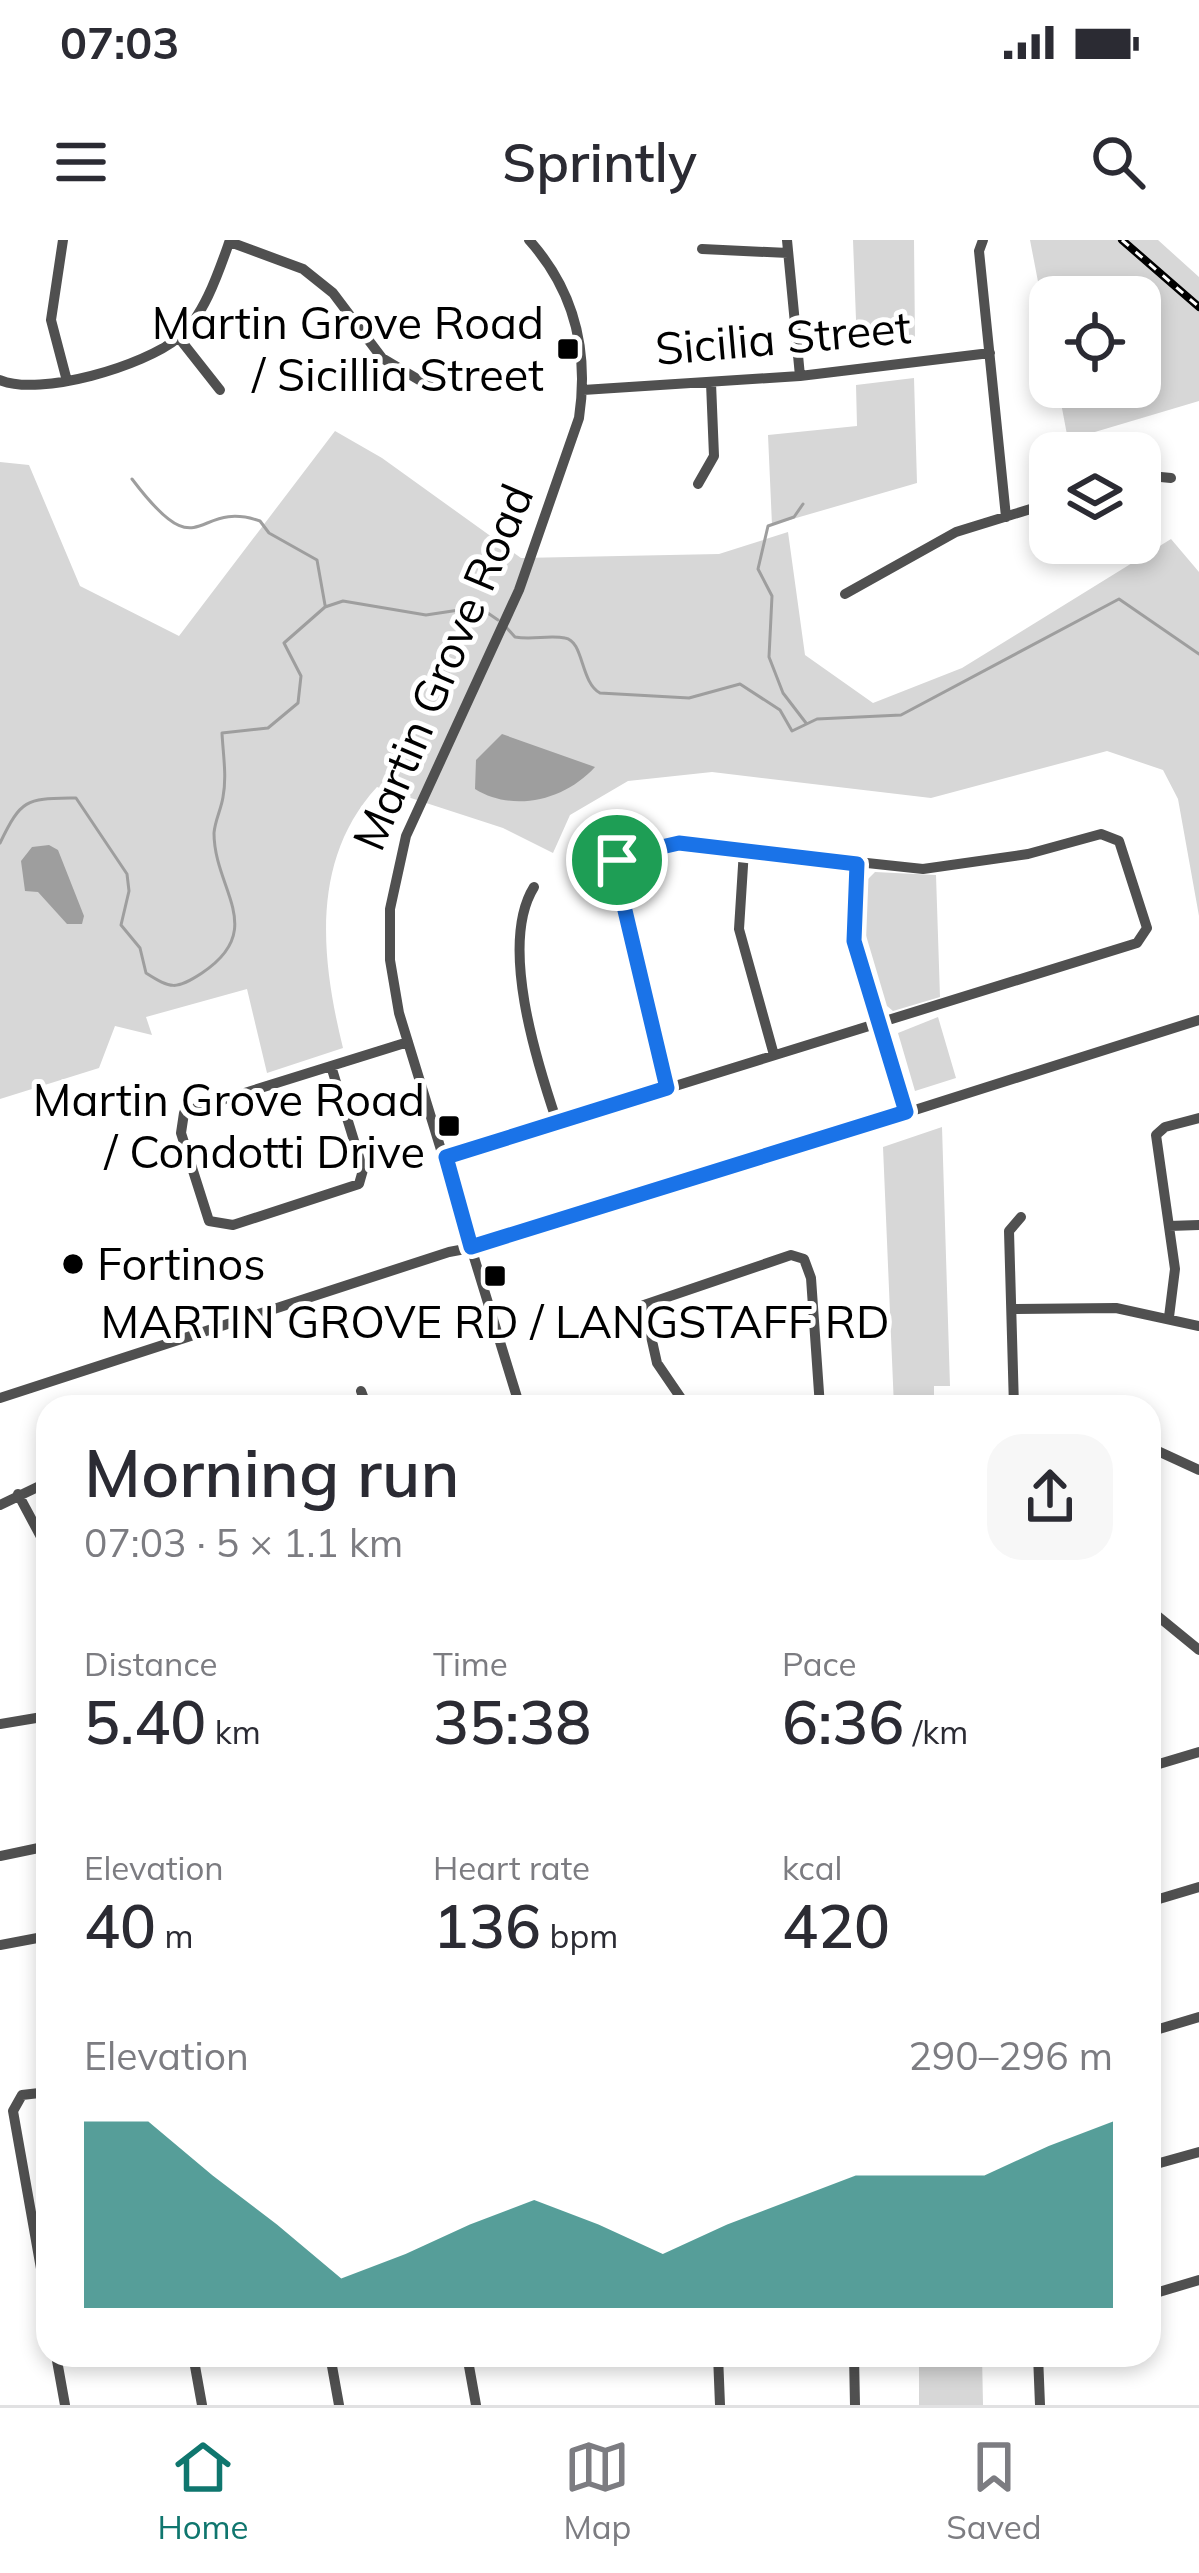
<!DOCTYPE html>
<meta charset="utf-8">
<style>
:root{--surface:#fff;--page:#f7f7f7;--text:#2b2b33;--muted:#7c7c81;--line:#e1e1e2;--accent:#0f766e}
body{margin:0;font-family:Mulish,sans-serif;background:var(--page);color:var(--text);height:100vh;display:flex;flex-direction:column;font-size:45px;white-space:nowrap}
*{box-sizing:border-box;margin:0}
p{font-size:39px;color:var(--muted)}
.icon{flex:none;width:66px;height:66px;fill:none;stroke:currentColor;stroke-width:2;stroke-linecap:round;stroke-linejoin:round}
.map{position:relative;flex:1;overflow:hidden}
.details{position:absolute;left:36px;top:1155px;width:1125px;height:972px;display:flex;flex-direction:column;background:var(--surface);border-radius:36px;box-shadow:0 6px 18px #0003}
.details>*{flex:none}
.buttons{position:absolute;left:1029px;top:36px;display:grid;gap:24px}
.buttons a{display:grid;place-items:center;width:132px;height:132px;border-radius:24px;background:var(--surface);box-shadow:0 6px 18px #0003;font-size:60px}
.pin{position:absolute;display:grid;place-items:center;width:102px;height:102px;color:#fff;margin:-51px;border:6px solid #fff;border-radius:50%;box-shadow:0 3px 12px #0007}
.round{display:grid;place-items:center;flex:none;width:126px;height:126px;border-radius:36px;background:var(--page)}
.summary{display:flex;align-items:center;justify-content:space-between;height:204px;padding:0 48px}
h1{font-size:66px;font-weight:600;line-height:90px}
.figures{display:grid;grid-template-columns:repeat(3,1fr);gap:18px;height:204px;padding:12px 48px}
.figures div{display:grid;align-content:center}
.figures b{font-size:60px;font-weight:600}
.figures small{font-size:33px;font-weight:400}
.figures p{font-size:33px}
.chart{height:336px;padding:24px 48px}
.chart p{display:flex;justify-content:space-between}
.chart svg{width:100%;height:216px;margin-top:12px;fill:var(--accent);opacity:.7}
.status{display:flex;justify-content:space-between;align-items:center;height:84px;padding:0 60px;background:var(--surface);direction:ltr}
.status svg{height:33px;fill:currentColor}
header{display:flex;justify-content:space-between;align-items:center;height:156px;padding:0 48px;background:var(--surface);font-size:54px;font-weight:600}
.tab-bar{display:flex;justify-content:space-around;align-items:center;height:168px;border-top:3px solid var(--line);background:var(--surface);font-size:33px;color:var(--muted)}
.tab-bar a{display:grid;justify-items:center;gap:6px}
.tab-bar .selected{color:var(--accent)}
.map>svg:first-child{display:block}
.green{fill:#d7d7d7}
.water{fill:#9e9e9e}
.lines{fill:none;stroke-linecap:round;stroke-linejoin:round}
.stream{stroke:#9e9e9e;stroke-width:3}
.minor{stroke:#505050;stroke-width:10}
.rail-casing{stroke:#000;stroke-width:8}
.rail{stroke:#fff;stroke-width:3;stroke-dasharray:9;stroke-linecap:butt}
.route-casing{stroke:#fff;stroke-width:24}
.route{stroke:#1a73e8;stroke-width:15}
.poi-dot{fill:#000;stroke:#fff;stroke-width:4.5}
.labels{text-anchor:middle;stroke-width:10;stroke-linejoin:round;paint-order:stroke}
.poi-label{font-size:45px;fill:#000;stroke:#fff;text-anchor:end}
.street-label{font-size:45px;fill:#000;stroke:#fff}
</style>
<div class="status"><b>07:03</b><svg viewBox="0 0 49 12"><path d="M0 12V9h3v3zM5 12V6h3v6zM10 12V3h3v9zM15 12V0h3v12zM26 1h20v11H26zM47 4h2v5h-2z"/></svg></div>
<header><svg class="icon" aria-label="menu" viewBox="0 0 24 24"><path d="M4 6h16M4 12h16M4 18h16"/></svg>Sprintly<svg class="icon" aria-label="search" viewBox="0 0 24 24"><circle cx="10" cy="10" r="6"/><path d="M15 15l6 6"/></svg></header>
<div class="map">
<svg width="1199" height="2165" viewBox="0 0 1199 2165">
<rect width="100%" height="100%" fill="#fff"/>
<!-- green -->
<path class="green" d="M853 0H914L915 100 857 106Z
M1030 0H1158L1199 37V161L1068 200 1058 147H1140V57H1050V104Z
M914 138 917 243 772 285 768 195 857 186 856 145Z
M335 191 382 218 521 318 719 314 788 292 805 415 873 463 962 428 1171 299 1199 332V676L1178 559 1163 530 1107 511 931 558 712 532 628 541 570 575 553 613 503 588 377 547C310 620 321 719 343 808L267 833 247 749 146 777 152 795 115 786 99 828 0 859V222L29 225 80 346 179 396Z
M875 632 936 635 940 757 893 771 887 766 865 692 868 639Z
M938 777 956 838 915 851 898 793Z
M942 887 950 1146H934V1167H894L883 907Z
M919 2115H982L983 2165H919Z"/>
<!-- water -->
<path class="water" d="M502 494 595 527C565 560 514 573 475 549L476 520Z
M49 605 58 610 84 676 82 684H67L38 652 25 651 21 621 32 607Z"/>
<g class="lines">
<!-- stream -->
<path class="stream" d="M132 239C203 333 193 258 260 281L269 293 317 320 325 365
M803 264 794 277 768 286 758 329 772 356 769 417 783 453 806 483
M505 386 515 397C532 400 549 395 565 398 584 401 580 442 600 453L689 458 740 444 780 470 792 491 817 479 901 475 1119 359 1199 414
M0 603C22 557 27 559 76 558L127 634 129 651 121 685 140 708 146 733C171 749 176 750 202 733 268 689 214 650 214 593 215 580 221 570 223 557 227 536 223 514 222 493L268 488 298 463 301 436 284 403 325 367 343 361 426 375 479 367 498 380"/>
<!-- minor -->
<path class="minor" d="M63 0 51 80 67 141
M787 0 800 136
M983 0 979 11 1006 277
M230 2 303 29 333 53 382 118 436 150
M702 9 788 13
M179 98 220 150
M0 140C40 157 144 126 178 98 204 77 219 31 230 0
M583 150 800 136 990 113
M1140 235 1171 238
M698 244 714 216 711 143
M845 354 956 292 1050 263
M744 610 739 689 774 815
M857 624 854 701 906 872
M534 647C499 703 536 820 557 882
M331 826 363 930 359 944 233 985 209 981 181 893 184 873 190 870 408 802
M446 917 1137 703 1147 688 1119 601 1101 594 1028 614 923 629 679 603 622 616 614 633 667 848
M1169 986 1199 985
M1014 1069 1116 1068 1199 1086
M1169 1077 1175 1029 1156 895 1165 887 1199 878
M361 1151 367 1167
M0 1158 449 1012 492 1004 1199 780
M520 1167 399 773 390 720V669L406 596 519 350 579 178C589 111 574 50 529 0
M687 1167 657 1123 644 1065 791 1015 804 1019 811 1038 820 1167
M1014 1167 1009 991 1021 977
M1149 1207 1199 1230
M18 1254 48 1310
M0 1265 48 1242
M1149 1369 1199 1410
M0 1484 48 1476
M1149 1527 1199 1512
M0 1616 48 1606
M1149 1662 1199 1647
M0 1705 48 1696
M1149 1792 1199 1777
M48 1852 22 1855 13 1871 48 2068
M1149 1926 1199 1912
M1149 2055 1199 2040
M56 2115 65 2165
M193 2115 202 2165
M330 2115 339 2165
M467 2115 476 2165
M604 2115 613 2121 652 2115
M718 2115 720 2165
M854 2115 855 2165
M1038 2115 1040 2165"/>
<!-- rail casing -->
<g class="rail-casing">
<path id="rail" d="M1122 0 1199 67"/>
</g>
<!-- rail -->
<use href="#rail" class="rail"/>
</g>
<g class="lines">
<!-- route casing -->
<g class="route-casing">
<path id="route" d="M679 603 857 624 854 701 906 872 471 1007 446 917 667 848 614 624 622 616Z"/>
</g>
<!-- route -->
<use href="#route" class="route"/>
</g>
<!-- markers -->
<g class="poi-dot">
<rect x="556" y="97" width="24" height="24" rx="6"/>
<rect x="437" y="874" width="24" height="24" rx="6"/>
<circle cx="73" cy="1024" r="12"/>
<rect x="483" y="1024" width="24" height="24" rx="6"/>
</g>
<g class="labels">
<!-- poi labels -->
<g class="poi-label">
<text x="544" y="99">Martin Grove Road<tspan x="544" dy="52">/ Sicillia Street</tspan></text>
<text x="425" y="876">Martin Grove Road<tspan x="425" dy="52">/ Condotti Drive</tspan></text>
<text x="97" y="1040" text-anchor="start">Fortinos</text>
<text x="495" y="1098" text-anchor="middle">MARTIN GROVE RD / LANGSTAFF RD</text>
</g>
<!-- street labels -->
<g class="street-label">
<text transform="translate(783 98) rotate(-5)" y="16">Sicilia Street</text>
<text transform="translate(443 427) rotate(-67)" y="16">Martin Grove Road</text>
</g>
</g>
</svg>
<div class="buttons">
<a><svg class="icon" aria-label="locate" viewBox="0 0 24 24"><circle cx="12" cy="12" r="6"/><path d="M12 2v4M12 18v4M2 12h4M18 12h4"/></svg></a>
<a><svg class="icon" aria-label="layers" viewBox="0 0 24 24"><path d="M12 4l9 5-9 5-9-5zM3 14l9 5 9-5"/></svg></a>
</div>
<div class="pin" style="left:617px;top:620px;background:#1e9e55"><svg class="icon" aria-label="arrive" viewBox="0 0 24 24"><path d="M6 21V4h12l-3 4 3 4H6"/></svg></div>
<section class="details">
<div class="summary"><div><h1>Morning run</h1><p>07:03 · 5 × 1.1 km</p></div><a class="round"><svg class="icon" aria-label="share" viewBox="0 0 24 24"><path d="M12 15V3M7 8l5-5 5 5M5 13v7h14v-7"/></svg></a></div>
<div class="figures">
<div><p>Distance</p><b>5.40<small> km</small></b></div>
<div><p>Time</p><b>35:38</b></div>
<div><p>Pace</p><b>6:36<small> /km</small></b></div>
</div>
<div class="figures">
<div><p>Elevation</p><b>40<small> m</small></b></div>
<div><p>Heart rate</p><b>136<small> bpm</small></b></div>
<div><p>kcal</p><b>420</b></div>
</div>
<div class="chart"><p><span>Elevation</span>290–296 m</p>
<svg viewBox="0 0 160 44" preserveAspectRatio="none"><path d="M0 44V6L10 6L20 17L30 27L40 38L50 33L60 27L70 22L80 27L90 33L100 27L110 22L120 17L130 17L140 17L150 11L160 6V44z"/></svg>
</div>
</section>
</div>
<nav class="tab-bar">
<a class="selected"><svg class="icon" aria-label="home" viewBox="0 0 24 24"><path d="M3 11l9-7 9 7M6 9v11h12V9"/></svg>Home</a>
<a><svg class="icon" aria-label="map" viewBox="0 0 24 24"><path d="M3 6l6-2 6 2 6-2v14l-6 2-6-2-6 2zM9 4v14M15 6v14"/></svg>Map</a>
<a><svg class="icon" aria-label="saved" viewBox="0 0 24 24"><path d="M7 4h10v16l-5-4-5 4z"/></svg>Saved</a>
</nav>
